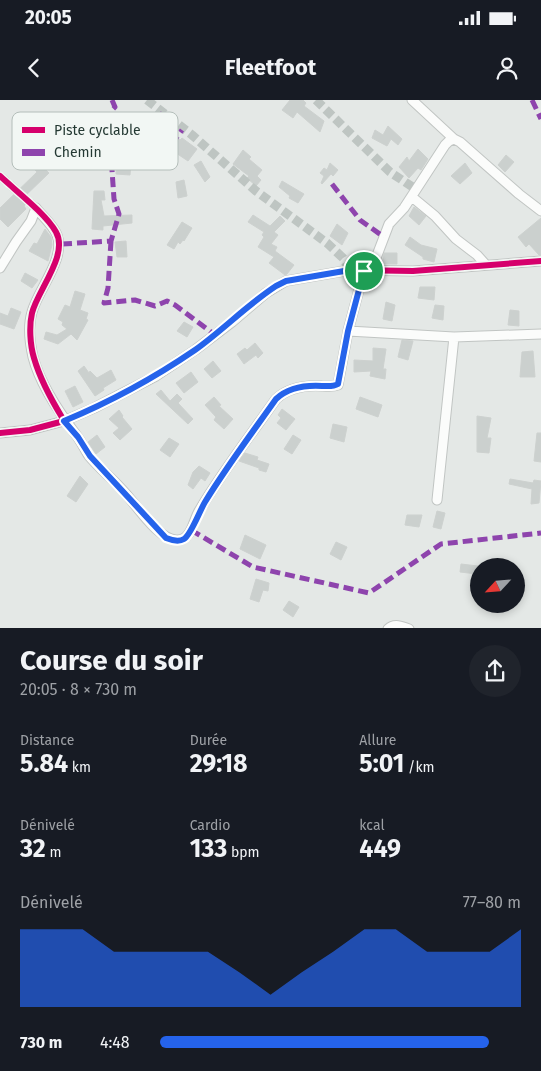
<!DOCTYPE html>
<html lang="fr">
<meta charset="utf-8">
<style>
:root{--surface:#171b24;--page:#20242c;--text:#f1f3f6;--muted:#9ea1a6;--accent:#2563eb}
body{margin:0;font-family:"Fira Sans",sans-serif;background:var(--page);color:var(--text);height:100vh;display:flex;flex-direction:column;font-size:19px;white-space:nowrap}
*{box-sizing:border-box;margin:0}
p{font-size:16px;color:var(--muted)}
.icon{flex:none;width:28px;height:28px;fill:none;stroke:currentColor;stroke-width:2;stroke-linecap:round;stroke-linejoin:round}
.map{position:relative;height:528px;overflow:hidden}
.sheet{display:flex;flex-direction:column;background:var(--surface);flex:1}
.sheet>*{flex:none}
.needle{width:32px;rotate:244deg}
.buttons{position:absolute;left:470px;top:458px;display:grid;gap:10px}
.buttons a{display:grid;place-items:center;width:55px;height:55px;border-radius:50%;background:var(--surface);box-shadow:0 2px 8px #0003;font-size:25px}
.pin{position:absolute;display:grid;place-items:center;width:42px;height:42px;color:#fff;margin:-21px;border:2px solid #fff;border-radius:50%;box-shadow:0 1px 5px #0007}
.round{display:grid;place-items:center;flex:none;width:52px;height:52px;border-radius:26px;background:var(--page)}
.overview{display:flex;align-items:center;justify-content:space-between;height:85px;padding:0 20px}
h1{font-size:28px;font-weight:700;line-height:38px}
.stats{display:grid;grid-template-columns:repeat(3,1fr);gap:8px;height:85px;padding:5px 20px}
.stats div{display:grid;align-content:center}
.stats b{font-size:25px;font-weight:700}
.stats small{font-size:14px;font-weight:400}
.stats p{font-size:14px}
.chart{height:140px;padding:10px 20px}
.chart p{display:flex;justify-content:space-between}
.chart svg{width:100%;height:90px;margin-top:5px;fill:var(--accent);opacity:.7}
ul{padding:0 20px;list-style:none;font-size:16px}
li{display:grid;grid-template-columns:80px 60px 1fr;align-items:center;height:38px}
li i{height:12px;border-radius:6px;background:var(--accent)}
.status{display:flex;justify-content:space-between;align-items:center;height:35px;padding:0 25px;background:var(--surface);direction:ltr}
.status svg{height:14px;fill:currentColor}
header{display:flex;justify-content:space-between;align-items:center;height:65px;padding:0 20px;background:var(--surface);font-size:22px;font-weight:700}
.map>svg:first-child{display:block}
.building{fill:#cbd0ce;stroke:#cdd1cf}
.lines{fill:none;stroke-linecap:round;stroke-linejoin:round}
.minor-tunnel{stroke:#bec5c2;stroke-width:9;stroke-dasharray:9 4.5;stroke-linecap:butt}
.minor-casing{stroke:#c1c5c3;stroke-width:11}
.minor{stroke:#fbfcfb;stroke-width:9}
.quiet{stroke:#8e44ad;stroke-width:5;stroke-dasharray:10 5;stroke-linecap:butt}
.cycleway-casing{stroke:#f2f7f4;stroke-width:9}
.cycleway{stroke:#d6006c;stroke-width:6}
.route-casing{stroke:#fff;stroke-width:10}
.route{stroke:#2563eb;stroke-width:6}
.key{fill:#f2f7f4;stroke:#b4beba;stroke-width:1}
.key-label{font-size:14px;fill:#243933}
</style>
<div class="status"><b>20:05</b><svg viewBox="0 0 49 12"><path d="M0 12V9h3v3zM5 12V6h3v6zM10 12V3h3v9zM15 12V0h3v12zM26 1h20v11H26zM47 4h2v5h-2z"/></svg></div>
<header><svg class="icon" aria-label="back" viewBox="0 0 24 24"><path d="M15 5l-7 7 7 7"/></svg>Fleetfoot<svg class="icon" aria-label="person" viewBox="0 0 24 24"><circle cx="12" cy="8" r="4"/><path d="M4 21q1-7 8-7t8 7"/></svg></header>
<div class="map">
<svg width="541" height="529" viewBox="0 0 541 529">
<rect width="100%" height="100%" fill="#e4e8e6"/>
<!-- building -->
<path class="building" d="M290 0H303L306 3 304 6 324 21 320 32 297 12 293 18 282 10Z
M388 26 402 39 398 45 391 39 387 46 372 38 375 30 383 35Z
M166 29 180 40 182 38 197 49 188 61 173 51 159 38Z
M418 49 428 59 421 70 418 68 409 78 399 67 407 57 409 61Z
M243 50 251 57 249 59 262 70 257 76 261 80 256 86 247 78 249 76 233 64Z
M41 55 46 60 41 65 49 73 22 99 27 103 24 106 26 109 8 127 0 119V108L37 72 31 66Z
M506 55 514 62 505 72 498 65Z
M201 61 210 77 205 82 194 65Z
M117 62H131L130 75 116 74Z
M330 63 338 70 333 76 331 74 322 84 321 83 324 76 320 73 324 68 327 70Z
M465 63 472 73 460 84 451 76Z
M184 80 187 96 178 98 176 82Z
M282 81 304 94 298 103 289 98 290 96 279 87Z
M94 91H104L105 100H101L104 116 132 115V123L103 126V130L92 129Z
M414 107 426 116 419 125 409 116Z
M253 115 270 126 280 116 285 121 274 132 278 135 271 144 277 147 275 151 294 165 287 174 285 175 269 163 274 157 258 147 264 137 262 135 264 132 248 122Z
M541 118V155H539L529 144 526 147 518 137Z
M182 122 192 128 184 141 183 140 180 144 178 142 174 149 167 145Z
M337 124 348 133 342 145 330 136Z
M45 129 51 137 52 145 48 161 29 151 34 143 37 144Z
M410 137 421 145 437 149 434 162 423 159V157L405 145Z
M126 141 127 157H117L115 142Z
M384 153H397V164H382Z
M25 173 38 180 32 188 21 181Z
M420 187H435L434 200 418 198Z
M75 191 85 194 80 210 88 213 86 219 88 220 77 240 71 234 58 244 44 239 46 232 57 235 67 229 62 225 63 222 58 219 65 205 70 207Z
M386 202 395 205 392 221 383 219Z
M435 205 444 206 443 220 432 218Z
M11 208 21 212 14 229 0 224V213L8 216Z
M510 210 519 211V226L508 225Z
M184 222 193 227 187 237 177 231Z
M402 240 413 241 408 260 398 257Z
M255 243 263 253 258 258 256 255 244 264 237 254 245 248 247 250Z
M373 248 386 249 383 269H386L385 279 370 276 371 271 354 272V260L373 261Z
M533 251 535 277H520L522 252Z
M213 261 221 271 212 278 204 269Z
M84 266 89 273 90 271 97 278 111 270 116 280 103 288 104 290 95 296 78 271Z
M191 272 198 282 184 293 176 283Z
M75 286 83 302 73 307 65 291Z
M161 290 170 301 177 294 182 299 178 303 193 319 188 324 156 294Z
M214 297 221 305 219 306 233 319 224 329 214 320 216 317 205 305Z
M360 297 382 305 378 317 356 309Z
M282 309 295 319 286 330 277 323 281 318 278 315Z
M119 310 123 316 122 317 132 329 120 340 113 333 119 328 109 319Z
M477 316 491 318 487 338H491L489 353 477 352Z
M333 324 347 327 344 342 330 338Z
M537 333H541V362L534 361Z
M97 335 105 347 96 354 88 342Z
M293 335 301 340 292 354 284 349Z
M169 338 179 344 170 357 160 350Z
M245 353 258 357 257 360 269 364 266 372 259 370V368L239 361Z
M199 366 210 373 205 381 201 378 193 389 188 385 193 372Z
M80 376 88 384 76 402 67 396Z
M510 379 533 383 534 380 541 381 539 403 531 404 532 389 509 384Z
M437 411 445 413 441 429 433 427Z
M407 415H422L419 427 405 425Z
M245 435 266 445 260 459 240 449Z
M336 442 347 447 341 460 330 454Z
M461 464 478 466 477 474 460 472Z
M256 479 269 483 268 491 263 490 259 502 250 499Z
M289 501 299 507 293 517 283 510Z"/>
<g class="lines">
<!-- minor-tunnel -->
<path class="minor-tunnel" d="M147 0 192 35 256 91 327 143 343 158 350 170
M316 0 390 72 417 90
M0 76 36 108"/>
<!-- minor casing -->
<g class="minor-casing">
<path id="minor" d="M412 0 454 39 460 42 519 94 541 111
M412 97 435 116 456 139 477 155 486 165
M36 108C42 116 53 125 57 135 66 159 38 189 32 212 28 225 30 244 33 257 40 284 61 315 77 336 82 343 85 350 89 356 100 369 115 381 126 394 137 406 160 442 178 440 192 439 193 421 199 411 222 372 250 336 276 299 289 287 305 285 322 286 328 286 333 287 338 285L348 231 364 171
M0 168 16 142 31 121 36 108
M371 171 389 124 404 108 445 45 449 41 454 39
M348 231 454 237 541 234
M0 333 30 330 64 321 94 308 156 276 195 250 232 222 266 193 286 181 350 170 413 171 541 161
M437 400 454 237
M388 529C394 523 402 526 409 529"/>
</g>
<!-- minor -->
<use href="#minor" class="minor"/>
<!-- quiet -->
<path class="quiet" d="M112 0 115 7 112 10 113 19 119 36 111 41 114 58
M532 0 541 19
M150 39 166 52 182 30
M332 84 360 120 384 137
M111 141 108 188 104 203 135 200 155 206 167 201 175 205 215 235
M62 144 111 141 119 114 114 99 112 70 114 58 132 50 141 42 150 39 163 12
M191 430 253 467 369 493 441 444 541 433"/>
<!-- cycleway casing -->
<g class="cycleway-casing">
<path id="cycleway" d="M0 76C16 91 46 114 56 132 69 155 37 191 32 213 29 226 30 245 34 258 40 279 52 301 63 319 67 326 73 331 77 337 82 343 85 350 90 356 106 376 127 394 144 414 152 424 169 450 186 438 194 431 197 414 203 405 226 368 251 334 276 299 289 287 305 285 322 286 328 286 333 287 338 285L348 231 364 171
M0 333 30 330 64 321 94 308 156 276 195 250 232 222 266 193 286 181 350 170 413 171 541 161"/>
</g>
<!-- cycleway -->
<use href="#cycleway" class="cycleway"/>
</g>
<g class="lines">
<!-- route casing -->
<g class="route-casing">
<path id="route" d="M350 170 364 171 348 231 338 284C333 287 328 286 322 286 305 285 289 287 276 299 252 333 227 366 205 402 200 410 191 435 184 439 179 442 171 440 166 438L90 356 78 337 64 321C110 302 154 278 195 250 223 230 247 205 276 186L286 181Z"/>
</g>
<!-- route -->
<use href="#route" class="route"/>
</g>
<!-- legend -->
<rect x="12" y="12" width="166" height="58" rx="8" class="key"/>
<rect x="22" y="27" width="23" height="6" fill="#d6006c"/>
<rect x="22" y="49" width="23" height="7" fill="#8e44ad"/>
<g class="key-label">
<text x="54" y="35">Piste cyclable</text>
<text x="54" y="57">Chemin</text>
</g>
</svg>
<div class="buttons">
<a><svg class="needle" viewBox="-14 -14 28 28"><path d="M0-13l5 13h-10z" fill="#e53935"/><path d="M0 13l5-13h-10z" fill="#9ea1a6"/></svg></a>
</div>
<div class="pin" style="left:364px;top:171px;background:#1e9e55"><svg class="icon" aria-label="arrive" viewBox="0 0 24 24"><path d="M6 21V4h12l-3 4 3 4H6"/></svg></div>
</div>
<section class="sheet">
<div class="overview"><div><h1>Course du soir</h1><p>20:05 · 8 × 730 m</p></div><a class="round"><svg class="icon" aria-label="share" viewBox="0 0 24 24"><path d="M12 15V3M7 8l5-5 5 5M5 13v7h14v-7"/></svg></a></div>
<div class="stats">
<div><p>Distance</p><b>5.84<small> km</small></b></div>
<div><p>Durée</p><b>29:18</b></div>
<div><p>Allure</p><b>5:01<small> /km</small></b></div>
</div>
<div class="stats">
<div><p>Dénivelé</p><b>32<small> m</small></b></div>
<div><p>Cardio</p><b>133<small> bpm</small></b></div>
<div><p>kcal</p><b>449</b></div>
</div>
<div class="chart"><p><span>Dénivelé</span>77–80 m</p>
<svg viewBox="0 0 160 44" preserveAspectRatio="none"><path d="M0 44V6L10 6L20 6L30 17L40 17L50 17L60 17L70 27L80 38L90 27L100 17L110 6L120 6L130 17L140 17L150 17L160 6V44z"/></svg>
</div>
<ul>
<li><b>730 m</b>4:48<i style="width:91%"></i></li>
</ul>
</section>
